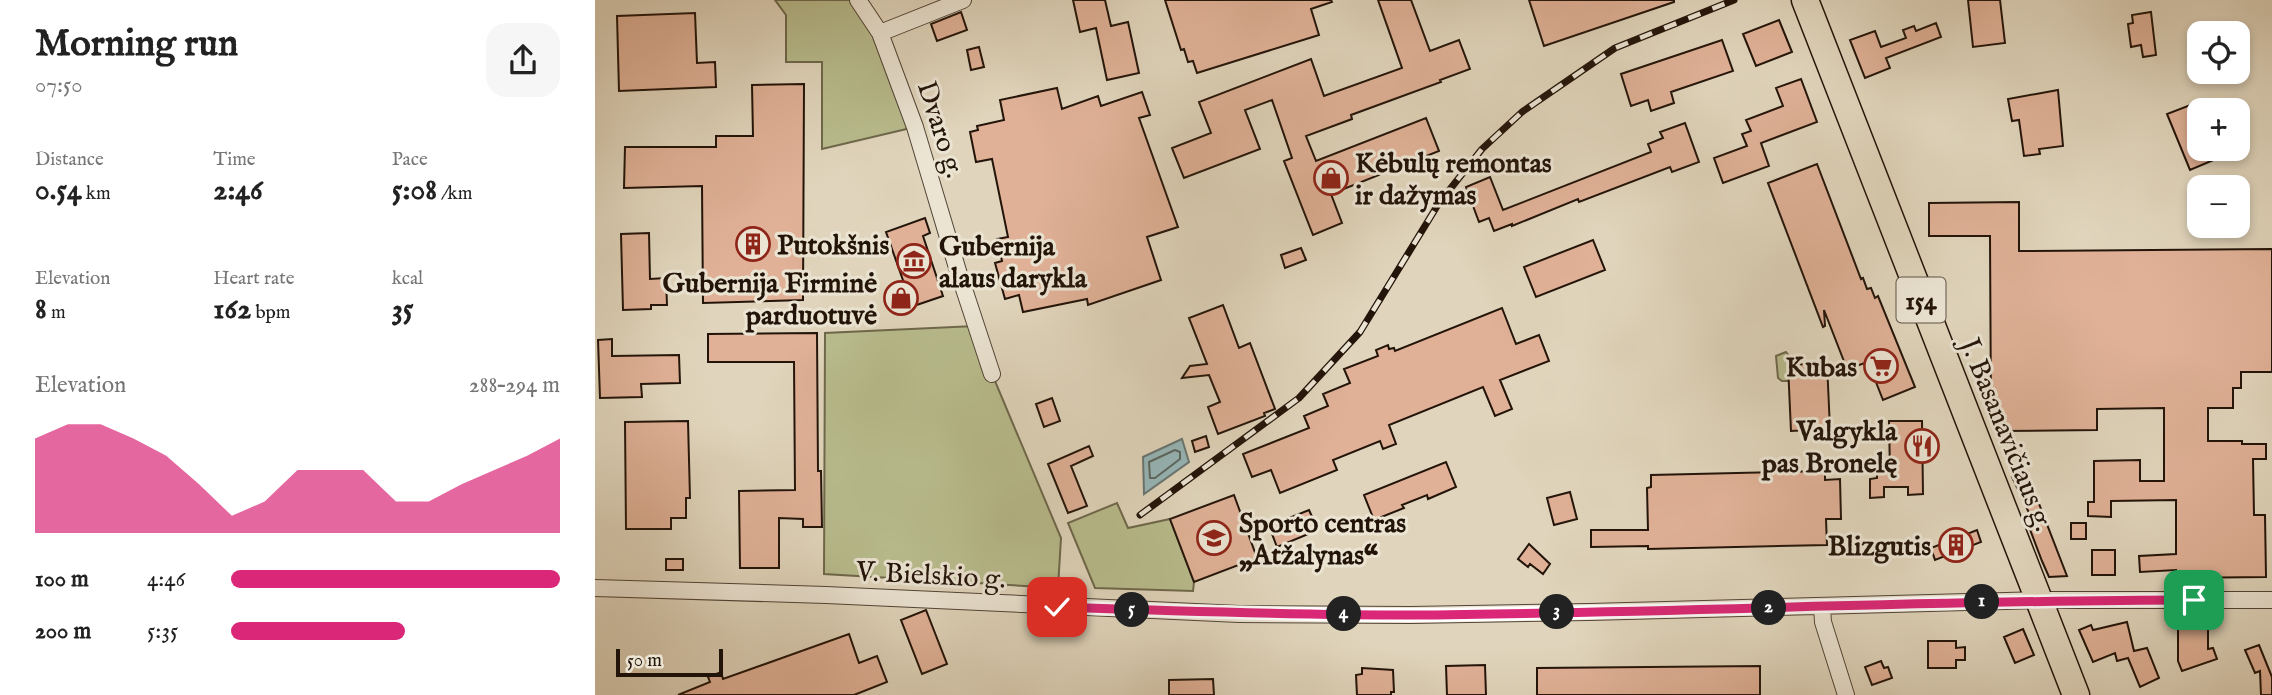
<!DOCTYPE html>
<meta charset="utf-8">
<style>
:root{--surface:#fff;--page:#f6f6f6;--text:#222;--muted:#767676;--accent:#db2777}
body{margin:0;font-family:"IM FELL English",serif;background:var(--page);color:var(--text);height:100vh;display:flex;flex-direction:column;font-size:26px;white-space:nowrap}
*{box-sizing:border-box;margin:0}
p{font-size:23px;color:var(--muted)}
.icon{flex:none;width:38px;height:38px;fill:none;stroke:currentColor;stroke-width:2;stroke-linecap:round;stroke-linejoin:round}
.map{position:relative;flex:1;overflow:hidden}
.drawer{display:flex;flex-direction:column;background:var(--surface);width:595px}
.drawer>*{flex:none}
.buttons{position:absolute;left:1592px;top:21px;display:grid;gap:14px}
.buttons a{display:grid;place-items:center;width:63px;height:63px;border-radius:14px;background:var(--surface);box-shadow:0 4px 10px #0003;font-size:35px}
.scale{position:absolute;left:21px;bottom:18px;width:107px;box-sizing:border-box;padding-left:7px;border:4px solid #231409;border-top:0;font-size:19px;line-height:24px;white-space:nowrap;color:#231409;-webkit-text-stroke:5px #ebe4d3;paint-order:stroke}
.pin{position:absolute;display:grid;place-items:center;width:60px;height:60px;color:#fff;margin:-30px;border-radius:14px;box-shadow:0 4px 10px #0006}
.km{position:absolute;width:35px;height:35px;margin:-18px;border-radius:50%;background:#222;color:#fff;font-size:19px;line-height:35px;text-align:center}
.round{display:grid;place-items:center;flex:none;width:74px;height:74px;border-radius:21px;background:var(--page)}
.summary{display:flex;align-items:center;justify-content:space-between;height:119px;padding:0 35px}
h1{font-size:38px;font-weight:800;line-height:52px}
.stats{display:grid;grid-template-columns:repeat(3,1fr);gap:10px;height:119px;padding:7px 35px}
.stats div{display:grid;align-content:center}
.stats b{font-size:30px;font-weight:800}
.stats small{font-size:19px;font-weight:400}
.stats p{font-size:19px}
.chart{height:196px;padding:14px 35px}
.chart p{display:flex;justify-content:space-between}
.chart svg{width:100%;height:126px;margin-top:7px;fill:var(--accent);opacity:.7}
ul{padding:0 35px;list-style:none;font-size:23px}
li{display:grid;grid-template-columns:112px 84px 1fr;align-items:center;height:52px}
li i{height:18px;border-radius:9px;background:var(--accent)}
main{display:flex;flex:1;min-height:0}
.map>svg:first-child{display:block}
.green{fill:#b8bc8d;stroke:#6e684b;stroke-width:2}
.water{fill:#96b7b9;stroke:#687673;stroke-width:2}
.lines{fill:none;stroke-linecap:round;stroke-linejoin:round}
.shore{stroke:#5c6661;stroke-width:2}
.building{fill:#e0b197;stroke:#231409;stroke-width:2}
.minor-casing{stroke:#524436;stroke-width:18}
.primary-casing{stroke:#231409;stroke-width:29}
.minor{stroke:#ebe4d3;stroke-width:16}
.primary{stroke:#e0d5bc;stroke-width:26}
.rail-casing{stroke:#231409;stroke-width:7}
.rail{stroke:#ebe4d3;stroke-width:4.5;stroke-dasharray:13;stroke-linecap:butt}
.route-casing{stroke:#fff;stroke-width:14}
.route{stroke:#db2777;stroke-width:9}
.labels{text-anchor:middle;stroke-width:6;stroke-linejoin:round;paint-order:stroke}
.shield{fill:#ebe4d3;stroke:#5f5246;stroke-width:2}
.shield-label{font-size:26px;font-weight:bold;fill:#231409}
.street-label{font-size:28px;fill:#231409;stroke:#ebe4d3}
.poi-label{font-size:28px;font-weight:bold;fill:#231409;stroke:#ebe4d3;text-anchor:start}
</style>
<main>
<section class="drawer">
<div class="summary"><div><h1>Morning run</h1><p>07:50</p></div><a class="round"><svg class="icon" aria-label="share" viewBox="0 0 24 24"><path d="M12 15V3M7 8l5-5 5 5M5 13v7h14v-7"/></svg></a></div>
<div class="stats">
<div><p>Distance</p><b>0.54<small> km</small></b></div>
<div><p>Time</p><b>2:46</b></div>
<div><p>Pace</p><b>5:08<small> /km</small></b></div>
</div>
<div class="stats">
<div><p>Elevation</p><b>8<small> m</small></b></div>
<div><p>Heart rate</p><b>162<small> bpm</small></b></div>
<div><p>kcal</p><b>35</b></div>
</div>
<div class="chart"><p><span>Elevation</span>288–294 m</p>
<svg viewBox="0 0 160 44" preserveAspectRatio="none"><path d="M0 44V11L10 6L20 6L30 11L40 17L50 27L60 38L70 33L80 22L90 22L100 22L110 33L120 33L130 27L140 22L150 17L160 11V44z"/></svg>
</div>
<ul>
<li><b>100 m</b>4:46<i style="width:100%"></i></li>
<li><b>200 m</b>5:35<i style="width:53%"></i></li>
</ul>
</section>
<div class="map">
<svg width="1677" height="695" viewBox="0 0 1677 695">
<rect width="100%" height="100%" fill="#e0d5bc"/>
<filter id="stains"><feTurbulence type="fractalNoise" baseFrequency=".00286" numOctaves="4"/><feColorMatrix values="0 0 0 0 .2 0 0 0 0 .09 0 0 0 0 .02 0 0 0 .5 -.17"/></filter>
<radialGradient id="worn" r=".72"><stop offset=".6" stop-color="#630" stop-opacity="0"/><stop offset="1" stop-color="#630" stop-opacity=".3"/></radialGradient>
<!-- green -->
<path class="green" d="M180 0H263L320 127 227 149V62H191V15Z
M380 326 397 374 466 538 463 588 229 574 230 333Z
M1191 352 1195 357 1196 365H1193L1194 381H1187L1183 378 1181 356Z
M522 503 533 528 575 519 599 582 598 591 500 588 473 523Z"/>
<!-- water -->
<path class="water" d="M587 439 594 462 549 494 548 457Z"/>
<g class="lines">
<!-- shore -->
<path class="shore" d="M580 450 585 452V459L560 478H555L554 462Z"/>
</g>
<!-- building -->
<path class="building" d="M478 0H510L516 26 533 22 544 73 512 80 501 28 485 32Z
M570 0H736L737 2 716 9 724 35 602 73 598 61 593 62 589 49 586 50Z
M783 0H816L835 51 864 40 875 69 845 80 846 82 756 115 757 119 711 136 721 161 831 118 844 151 736 194 747 223 718 235 689 161 697 158 677 100 650 110 665 149 589 178 577 148 616 133 604 102 716 59 729 96 807 68Z
M934 0H1079V2L949 46Z
M1373 0H1405L1410 43 1378 47Z
M366 12 372 30 342 41 336 24Z
M1556 12 1561 55 1548 57 1546 45 1536 47 1533 24 1538 23 1537 15Z
M100 13 102 63 120 62 121 87 24 91 22 16Z
M1184 20 1197 52 1161 66 1148 34Z
M1341 23 1346 37 1291 58 1295 68 1270 78 1255 40 1280 31 1286 47 1311 38 1308 30 1319 26 1321 31Z
M1127 40 1138 71 1076 92 1079 103 1056 111 1053 100 1036 106 1026 74Z
M384 47 389 67 376 70 372 50Z
M1206 79 1222 122 1166 143 1174 166 1128 183 1119 158 1152 146 1147 134 1156 131 1151 120 1188 106 1181 88Z
M209 84 208 300 108 303 107 186 29 188 30 147H121V136H158L157 85Z
M462 88 467 109 503 96 506 106 547 92 555 115 544 118 583 227 552 237 566 280 493 305 492 299 428 312 424 295 410 299 400 263 407 261 402 239 413 237 397 159 381 162 375 132 383 130 382 126 409 120 405 100Z
M1463 90 1468 146 1444 149 1445 154 1429 156 1424 120 1417 121 1413 99Z
M1598 104 1605 121V149H1616L1621 159 1595 170 1572 114Z
M1090 123 1104 162 1077 172 1075 167 984 202 983 199 917 226V224L899 231 894 218 884 222 871 187 895 177 908 210 1056 152 1053 144 1068 138 1065 132Z
M1222 164 1266 279 1268 278 1272 289 1276 288 1280 298 1283 296 1320 387 1288 400 1273 362 1252 369 1229 310 1230 326 1228 327 1173 183Z
M1424 202V251L1677 249V372H1646V388H1638V408H1613V441H1647V444H1671V459H1658L1659 515H1670L1671 577 1581 578V570L1545 572 1544 556 1581 554V500L1516 501V517L1493 516V502H1499V461L1545 460V481H1569V408L1502 409V430L1407 431V419H1396L1395 236H1334V203Z
M330 218 335 233 328 236 348 296 304 311 297 290 310 286 291 232Z
M54 233 55 279 71 278 72 305H56V309L28 310 26 234Z
M998 240 1010 270 941 297 929 267Z
M706 248 711 260 690 268 686 255Z
M628 305 644 348 655 343 680 409 669 413 670 416 623 434 613 407 625 402 614 375 587 378 595 366 612 364 594 318Z
M907 308 921 344 944 335 954 361 905 380 917 409 900 416 888 387 794 425 801 444 788 449 785 441 738 460 742 470 685 493 676 470 657 477 648 454 714 428 709 416 733 406 728 394 755 383 749 369 783 356 781 350 793 345 794 349 799 348 800 351Z
M222 333 223 471H226L227 527H208V519L184 518V568H145L144 491 200 490 199 362H113V334Z
M17 339V356L84 355 85 383 46 384 47 397 5 398 3 340Z
M1232 363 1235 429 1196 431 1193 365Z
M457 398 465 421 449 427 441 404Z
M93 421 95 498H91V518H76V529H31L30 422Z
M1294 421H1327L1328 494 1313 495V487H1289V497L1275 498V479L1282 478V472H1295Z
M611 436 614 447 600 452 597 441Z
M494 446 498 456 476 466 492 506 473 513 453 464Z
M851 462 861 487 833 499 832 495 807 505 809 508 779 520 769 495Z
M1230 471V480L1245 479 1246 519H1231L1232 545 1053 549V546L996 547V530H1053L1052 488 1056 487V475Z
M1429 472 1441 496 1472 576 1454 577 1447 561 1431 519 1436 517 1417 477Z
M975 492 982 519 959 525 952 498Z
M639 495 662 558 599 582 575 519Z
M714 510 723 530 682 547 674 526Z
M1476 523H1491V539H1476Z
M1382 530 1386 542 1340 560 1336 548Z
M934 544 955 564 948 574 935 564 933 567 923 559Z
M1497 550H1520V575H1497Z
M71 559H88V570H71Z
M331 610 352 664 327 674 306 620Z
M1532 622 1539 651 1552 648 1564 678 1545 687 1533 658 1522 661 1520 653 1498 662 1484 630 1496 625 1498 630Z
M1583 625H1613V649L1618 648 1622 659 1587 671 1583 661Z
M1428 629 1439 655 1420 663 1409 637Z
M254 634 264 663 282 656 292 682 259 695H83L115 682 113 677 126 672 128 679Z
M1333 641H1361V648L1370 647V660H1361V668H1333Z
M1664 645 1677 677V695H1666L1665 671 1660 673 1650 650Z
M1286 661 1289 668 1293 667 1297 678 1277 685 1270 667Z
M890 665 891 695H852L851 666Z
M1165 666V695H942V668Z
M767 668 798 670 799 692H796V695H762L761 675 767 674Z
M618 679 619 695H574V680Z"/>
<g class="lines">
<!-- minor casing -->
<g class="minor-casing">
<path id="minor" d="M263 0 285 33 320 127 366 281
M285 33 368 0
M369 289 397 374
M0 588 231 595 644 614 816 615 994 612 1444 600H1677
M1227 607 1228 622 1251 695"/>
</g>
<!-- primary casing -->
<g class="primary-casing">
<path id="primary" d="M1210 0 1481 695"/>
</g>
<!-- minor -->
<use href="#minor" class="minor"/>
<!-- primary -->
<use href="#primary" class="primary"/>
<!-- rail casing -->
<g class="rail-casing">
<path id="rail" d="M545 515 704 398 765 332 844 203 887 149 927 112 1020 48 1139 0"/>
</g>
<!-- rail -->
<use href="#rail" class="rail"/>
</g>
<g class="lines">
<!-- route casing -->
<g class="route-casing">
<path id="route" d="M462 607C580 611 698 615 816 615 1077 613 1338 600 1599 600"/>
</g>
<!-- route -->
<use href="#route" class="route"/>
</g>
<!-- icons -->
<defs>
<g id="shop-ring" transform="scale(1.75)"><circle r="9.5" fill="#ebe4d3" stroke="#8f2418" stroke-width="1.5"/><path d="M-5-2.5h2.3a2.7 3.5 0 0 1 5.4 0H5L5.5 6h-11ZM-1.5-2.5h3a1.5 2.3 0 0 0-3 0Z" fill="#8f2418"/></g>
<g id="building-ring" transform="scale(1.75)"><circle r="9.5" fill="#ebe4d3" stroke="#8f2418" stroke-width="1.5"/><path d="M-4-6H4V6H1V3H-1V6H-4ZM-2.5-4.3h1.7v1.8h-1.7ZM.8-4.3h1.7v1.8H.8ZM-2.5-1h1.7V.8h-1.7ZM.8-1h1.7V.8H.8Z" fill="#8f2418"/></g>
<g id="museum-ring" transform="scale(1.75)"><circle r="9.5" fill="#ebe4d3" stroke="#8f2418" stroke-width="1.5"/><path d="M0-6L6-3V-2H-6V-3ZM-5-1h2V3h-2ZM-1-1h2V3h-2ZM3-1h2V3H3ZM-6 4H6V6H-6Z" fill="#8f2418"/></g>
<g id="supermarket-ring" transform="scale(1.75)"><circle r="9.5" fill="#ebe4d3" stroke="#8f2418" stroke-width="1.5"/><path d="M-6-5.5h2.5l.6 2H6L4.5 2H-2.5L-4.4-4H-6ZM-1.5 3.2a1.3 1.3 0 1 0 .1 0ZM3 3.2a1.3 1.3 0 1 0 .1 0Z" fill="#8f2418"/></g>
<g id="restaurant-ring" transform="scale(1.75)"><circle r="9.5" fill="#ebe4d3" stroke="#8f2418" stroke-width="1.5"/><path d="M-5-6h1v4h1v-4h1v4h1v-4h1v5L-1.5 .5V6h-2V.5L-5-1ZM5-6V6H3V1.5H1.5Q1.5-4 5-6Z" fill="#8f2418"/></g>
<g id="school-ring" transform="scale(1.75)"><circle r="9.5" fill="#ebe4d3" stroke="#8f2418" stroke-width="1.5"/><path d="M0-5L7-2L0 1L-7-2ZM-4 1L0 2.5L4 1V4Q0 6-4 4Z" fill="#8f2418"/></g>
</defs>
<g fill-rule="evenodd">
<use href="#shop-ring" x="736" y="178"/>
<use href="#building-ring" x="158" y="244"/>
<use href="#museum-ring" x="319" y="261"/>
<use href="#shop-ring" x="306" y="298"/>
<use href="#supermarket-ring" x="1286" y="366"/>
<use href="#restaurant-ring" x="1327" y="446"/>
<use href="#school-ring" x="619" y="538"/>
<use href="#building-ring" x="1361" y="545"/>
</g>
<g class="labels">
<!-- shield labels -->
<rect class="shield" x="1301.5" y="277.5" width="49" height="45" rx="5"/>
<g class="shield-label">
<text x="1326" y="309">154</text>
</g>
<!-- street labels -->
<g class="street-label">
<text transform="translate(347 129) rotate(72)" y="10">Dvaro g.</text>
<text transform="translate(1413 434) rotate(68)" y="10">J. Basanavičiaus g.</text>
<text transform="translate(336 574) rotate(3)" y="10">V. Bielskio g.</text>
</g>
<!-- poi labels -->
<g class="poi-label">
<text x="760" y="172">Kėbulų remontas<tspan x="760" dy="32">ir dažymas</tspan></text>
<text x="182" y="254">Putokšnis</text>
<text x="344" y="255">Gubernija<tspan x="344" dy="32">alaus darykla</tspan></text>
<text x="282" y="292" text-anchor="end">Gubernija Firminė<tspan x="282" dy="32">parduotuvė</tspan></text>
<text x="1262" y="376" text-anchor="end">Kubas</text>
<text x="1302" y="440" text-anchor="end">Valgykla<tspan x="1302" dy="32">pas Bronelę</tspan></text>
<text x="644" y="532">Sporto centras<tspan x="644" dy="32">„Atžalynas“</tspan></text>
<text x="1336" y="555" text-anchor="end">Blizgutis</text>
</g>
</g>
<rect width="100%" height="100%" filter="url(#stains)"/>
<rect width="100%" height="100%" fill="url(#worn)"/>
</svg>
<div class="buttons">
<a><svg class="icon" aria-label="locate" viewBox="0 0 24 24"><circle cx="12" cy="12" r="6"/><path d="M12 2v4M12 18v4M2 12h4M18 12h4"/></svg></a>
<a>+</a>
<a>−</a>
</div>
<div class="scale">50 m</div>
<div class="pin" style="left:1599px;top:600px;background:#1e9e55"><svg class="icon" aria-label="arrive" viewBox="0 0 24 24"><path d="M6 21V4h12l-3 4 3 4H6"/></svg></div>
<div class="pin" style="left:462px;top:607px;background:#d93025"><svg class="icon" aria-label="check" viewBox="0 0 24 24"><path d="M5 12l5 5 9-10"/></svg></div>
<b class="km" style="left:1387px;top:602px">1</b>
<b class="km" style="left:1174px;top:608px">2</b>
<b class="km" style="left:962px;top:612px">3</b>
<b class="km" style="left:749px;top:614px">4</b>
<b class="km" style="left:537px;top:610px">5</b>
</div>
</main>
